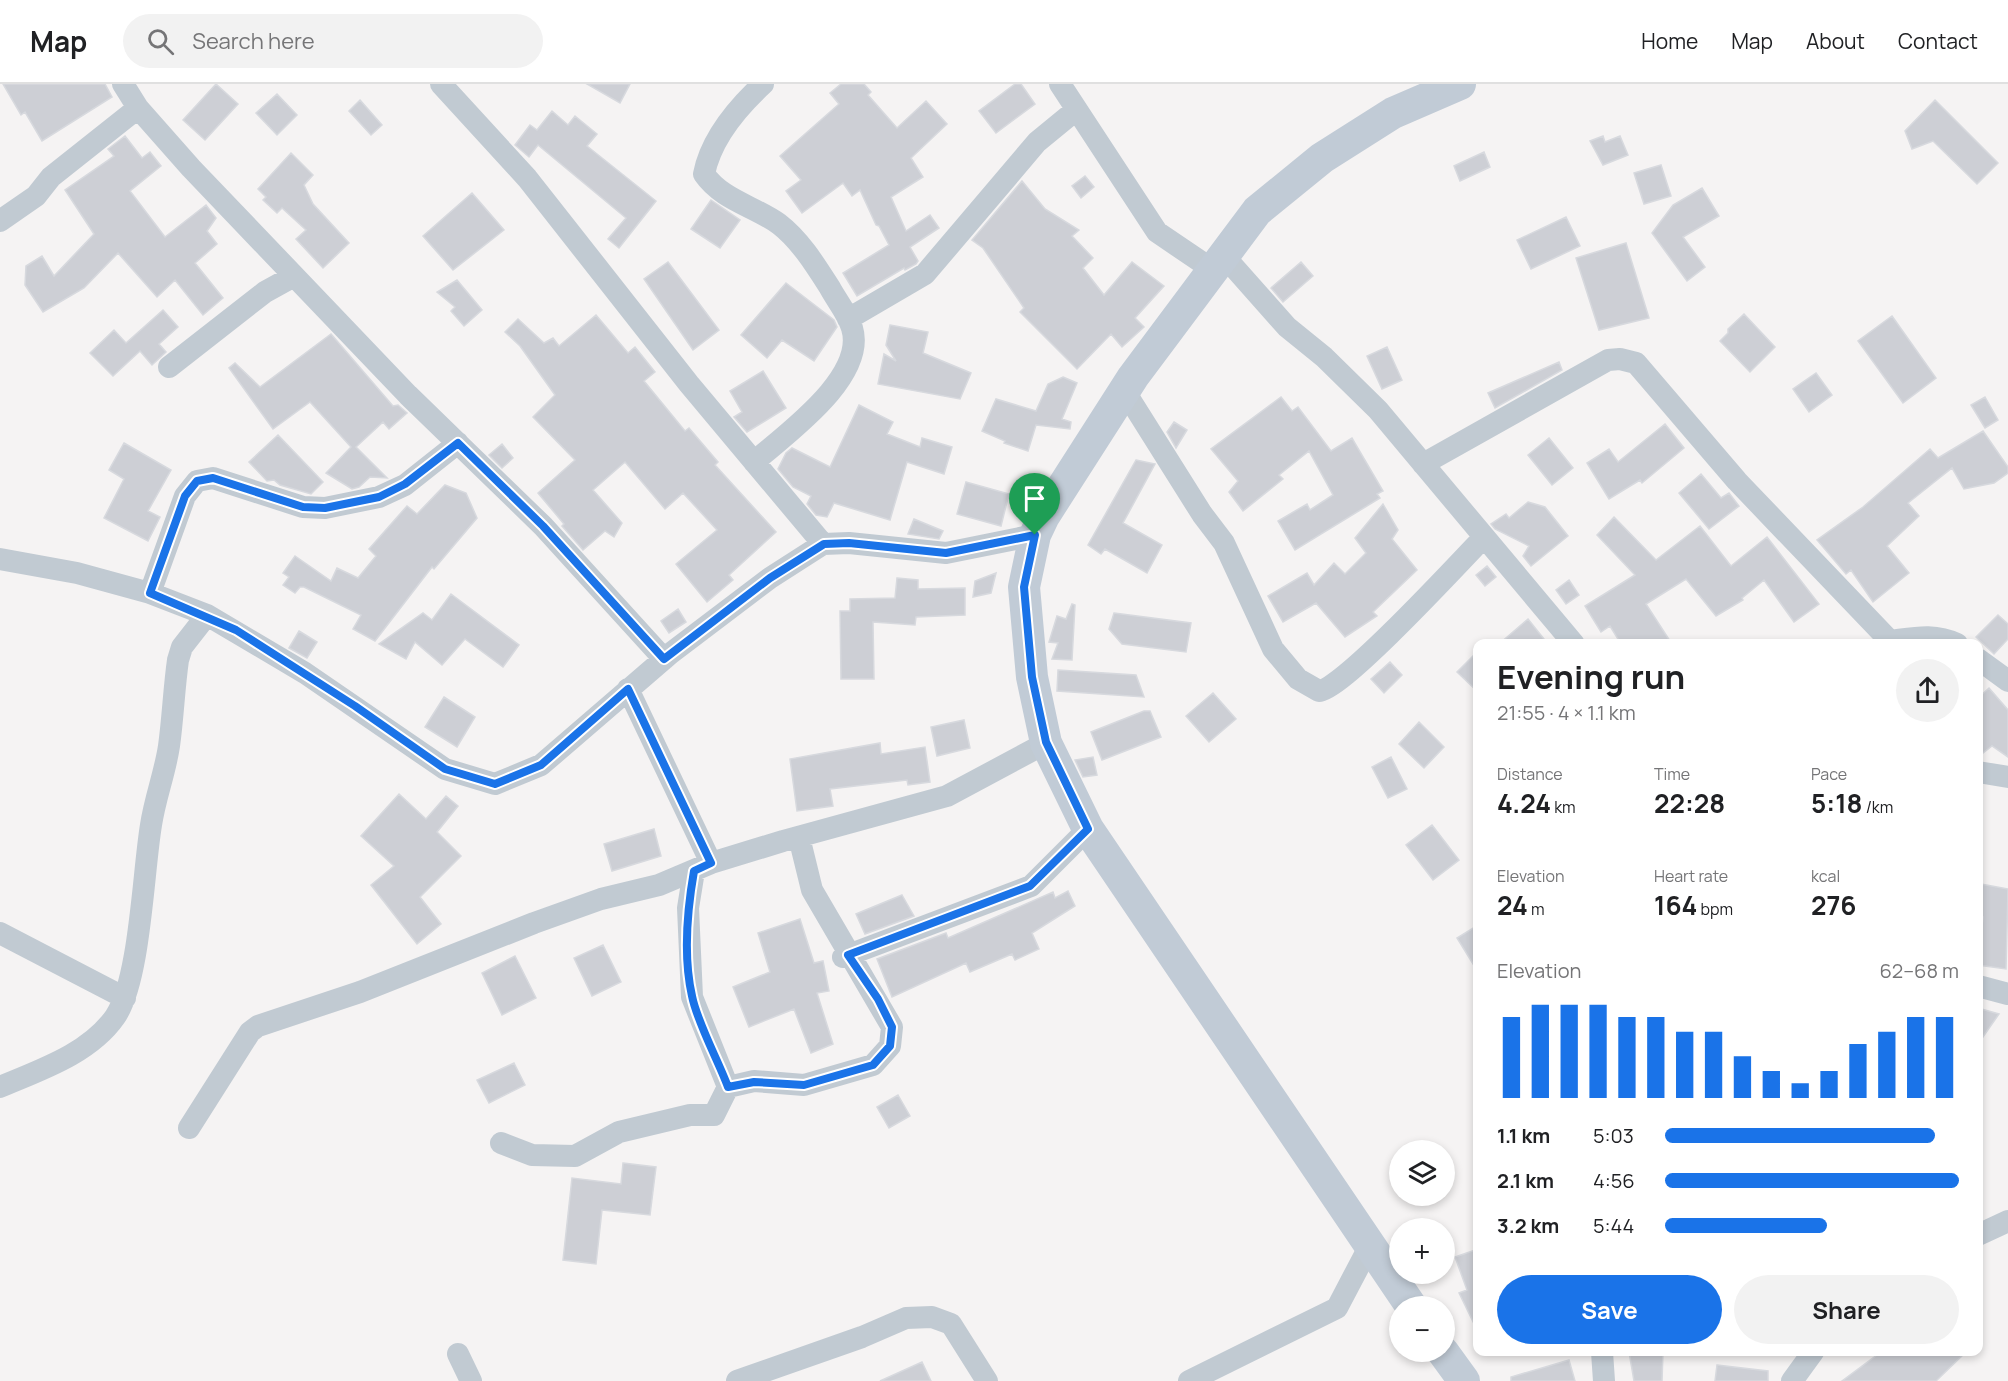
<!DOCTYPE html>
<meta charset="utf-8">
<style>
:root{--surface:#fff;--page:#f2f2f2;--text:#202124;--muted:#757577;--line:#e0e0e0;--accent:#1a73e8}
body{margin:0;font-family:Manrope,sans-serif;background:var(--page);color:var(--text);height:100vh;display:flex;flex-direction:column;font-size:22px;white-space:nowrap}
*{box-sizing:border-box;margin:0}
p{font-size:20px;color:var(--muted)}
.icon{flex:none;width:33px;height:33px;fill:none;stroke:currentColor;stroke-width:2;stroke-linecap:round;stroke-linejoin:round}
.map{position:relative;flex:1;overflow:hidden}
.side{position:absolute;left:1473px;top:555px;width:510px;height:717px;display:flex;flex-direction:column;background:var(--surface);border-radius:12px;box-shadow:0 3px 9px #0003}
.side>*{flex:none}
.fabs{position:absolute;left:1389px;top:1056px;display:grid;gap:12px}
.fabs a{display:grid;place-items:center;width:66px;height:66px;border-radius:50%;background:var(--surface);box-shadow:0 3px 9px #0003;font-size:30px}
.pin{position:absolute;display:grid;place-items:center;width:51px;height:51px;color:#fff;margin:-62px -26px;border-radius:50% 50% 50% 0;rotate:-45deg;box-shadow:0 0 6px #0007}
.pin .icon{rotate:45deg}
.round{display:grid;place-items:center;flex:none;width:63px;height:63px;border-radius:32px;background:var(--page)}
.head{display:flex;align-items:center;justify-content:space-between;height:102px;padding:0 24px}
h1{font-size:33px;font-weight:700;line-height:45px}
.figures{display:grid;grid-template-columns:repeat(3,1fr);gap:9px;height:102px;padding:6px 24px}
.figures div{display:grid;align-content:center}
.figures b{font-size:26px;font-weight:700}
.figures small{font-size:16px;font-weight:400}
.figures p{font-size:16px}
.chart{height:168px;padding:12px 24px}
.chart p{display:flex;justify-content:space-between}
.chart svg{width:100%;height:108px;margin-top:6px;stroke:var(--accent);stroke-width:6}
.action{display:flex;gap:12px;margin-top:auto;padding:12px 24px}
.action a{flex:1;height:69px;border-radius:36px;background:var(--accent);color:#fff;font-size:24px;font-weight:700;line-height:69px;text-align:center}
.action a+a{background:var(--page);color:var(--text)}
ul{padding:0 24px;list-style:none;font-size:20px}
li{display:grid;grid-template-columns:96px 72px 1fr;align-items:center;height:45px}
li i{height:15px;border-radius:8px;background:var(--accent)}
header{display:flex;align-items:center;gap:36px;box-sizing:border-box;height:84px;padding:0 30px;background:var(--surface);border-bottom:2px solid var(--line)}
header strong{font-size:28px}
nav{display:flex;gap:33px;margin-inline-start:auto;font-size:21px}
.search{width:420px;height:54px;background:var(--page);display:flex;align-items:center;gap:15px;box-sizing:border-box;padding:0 21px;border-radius:33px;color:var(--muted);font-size:22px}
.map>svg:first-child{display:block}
.building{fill:#cdcfd5;stroke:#d7d9de;stroke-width:1.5}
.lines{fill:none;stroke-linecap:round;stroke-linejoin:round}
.minor{stroke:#c1cad2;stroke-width:22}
.secondary{stroke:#c1cbd6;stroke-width:32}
.route-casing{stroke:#fff;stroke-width:12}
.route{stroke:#1a73e8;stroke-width:8}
</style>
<header>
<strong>Map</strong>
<div class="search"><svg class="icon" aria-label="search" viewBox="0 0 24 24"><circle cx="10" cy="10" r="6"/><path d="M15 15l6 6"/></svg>Search here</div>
<nav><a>Home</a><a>Map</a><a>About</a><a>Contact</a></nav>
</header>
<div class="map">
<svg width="2008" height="1297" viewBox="0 0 2008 1297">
<rect width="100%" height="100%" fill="#f5f3f3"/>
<!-- building -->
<path class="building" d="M3 0H105L112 13 42 57 25 28 21 31Z
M216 0 238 20 205 56 183 36Z
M587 0H630L620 19Z
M841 0H864L871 8 868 11 897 44 926 17 947 40 911 74 923 93 891 113 906 147 930 131 939 144 910 163 918 177 916 180 905 186 904 184 857 212 843 189 889 161 879 142 876 141 860 106 852 112 843 99 802 129 786 107 801 96 780 72 839 20 830 9Z
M1015 0H1021L1035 20 996 49 979 27Z
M277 10 297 31 277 51 256 29Z
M360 16 382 41 371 51 349 27Z
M1935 16 1998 79 1977 100 1933 57 1912 65 1905 47Z
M552 27 568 41 575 32 597 50 587 62 656 117 619 164 608 155 626 134 538 61 529 73 515 61 530 41 537 46Z
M125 52 142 74 150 68 161 82 130 107 165 153 206 121 216 134 207 147 217 160 195 179 223 214 203 231 175 196 157 213 118 169 84 204 43 228 25 201 26 182 42 172 54 192 94 150 65 106 114 72 108 65Z
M1603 52 1605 58 1620 52 1628 71 1603 81 1590 57Z
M1484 68 1490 83 1460 97 1454 82Z
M291 69 313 91 304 101 313 120 349 159 323 184 296 155 306 146 282 124 277 129 263 116 266 113 258 105Z
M1661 81 1671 112 1644 120 1634 89Z
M1085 92 1094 103 1081 114 1072 102Z
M1022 97 1045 125 1079 146 1072 152 1093 174 1083 184 1104 211 1132 178 1164 202 1135 234 1144 243 1122 263 1111 250 1077 285 1020 228 1024 224 983 164 972 156Z
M1702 104 1719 132 1683 153 1705 183 1687 197 1652 149 1673 121Z
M472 109 504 146 453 186 423 152Z
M711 116 740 136 720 164 691 145Z
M1566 133 1580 162 1531 185 1517 156Z
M1626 159 1649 234 1599 246 1576 174Z
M668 178 719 246 693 266 644 195Z
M1301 178 1313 192 1283 218 1271 204Z
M457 196 482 226 464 242 451 227 455 223 437 208Z
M786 199 834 236 837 243 814 277 782 256 767 274 741 251Z
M163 226 178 243 159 260 166 268 152 281 140 267 113 292 90 269 114 246 126 259Z
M1744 230 1775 263 1750 288 1720 257 1728 249V245Z
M596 231 628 269 635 263 655 288 644 297 685 347 689 344 718 378 715 381 776 448 729 491 733 496 707 518 676 480 717 446 683 409 665 425 625 378 593 406 622 439 614 453 605 447 583 466 562 442 564 440 538 409 575 376 533 333 555 311 520 262 505 248 518 235 544 259 553 254 559 262Z
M1892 232 1936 294 1903 319 1858 257Z
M890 241 928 248 923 269 971 289 960 315 878 300 884 270 896 277 886 261Z
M331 250 393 322 398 321 407 329 389 345 383 338 356 363 387 394 370 393 359 403 352 405 326 389 351 363 310 318 273 345 229 284 235 279 260 303Z
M1387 263 1402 296 1382 305 1367 272Z
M1559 278 1562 286 1495 324 1488 309Z
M763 287 786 324 747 348 734 333 742 328 730 307Z
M1816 289 1832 311 1809 328 1793 305Z
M1063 293 1077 299 1062 335 1071 338 1070 345 1036 341 1028 367 1004 359 1005 357 982 347 996 315 1036 327 1048 300Z
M1281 313 1292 327 1298 323 1331 367 1352 354 1383 407 1377 410 1380 414 1295 466 1278 437 1307 420 1310 426 1333 411 1309 367 1279 391 1283 395 1243 427 1229 408 1238 397 1211 365Z
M1985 313 1998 336 1985 344 1971 321Z
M859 321 893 338 887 350 920 363 922 354 952 363 944 390 907 378 890 436 834 419 827 433 816 431 807 420 811 412 793 403 778 385 786 369 792 364 830 383Z
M1174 338 1187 346 1176 364 1167 348Z
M1665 340 1684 364 1642 399 1640 396 1609 415 1587 379 1609 365 1618 378Z
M1983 347 2008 383V389L1994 399 1964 405 1952 384 1908 419 1919 432 1887 462 1909 489 1873 518 1851 486 1846 490 1817 456 1863 423 1930 365 1938 374Z
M278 351 323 398 311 410 280 401 274 396 267 397 249 378Z
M1549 354 1573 384 1552 401 1528 371Z
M124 359 171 386 148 427 160 433 148 457 104 434 124 395 109 386Z
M502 360 513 374 502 384 489 371Z
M1136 376 1155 380 1123 439 1162 461 1147 489 1105 465 1101 470 1088 461Z
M1701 390 1721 414 1729 409 1739 422 1709 445 1679 409Z
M966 398 1009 410 1001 442 957 430Z
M445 401 466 409 477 434 434 485 432 483 375 557 353 545 361 531 304 503H300L295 509 283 501 289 493 283 489 295 472 331 497 337 484 358 494 376 472 369 465 407 422 417 430Z
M1528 418 1545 423 1568 452 1531 482 1523 472 1529 462 1495 445 1491 440 1506 430 1509 434Z
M1383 420 1398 446 1392 455 1417 486 1373 528 1377 532 1345 553 1316 519 1283 538 1268 512 1307 489 1314 501 1334 479 1345 490 1366 469 1355 454Z
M1614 433 1656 476 1700 442 1731 482 1767 453 1819 520 1794 538 1764 496 1742 514 1743 516 1716 532 1686 495 1646 520 1672 560H1621L1610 542 1601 548 1585 522 1635 491 1597 451Z
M914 435 943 447 939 455 908 450Z
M1487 482 1496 493 1485 502 1476 491Z
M996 489 991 509 973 513 975 497Z
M897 494 918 496V505L965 504V531L916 533 915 541 873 538 874 595H841L840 527H850V515L895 514Z
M1569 496 1579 511 1566 520 1556 506Z
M451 510 519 561 503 583 465 555 442 581 415 558 406 575 379 560 423 529 432 536Z
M1072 520 1075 521 1072 576 1052 575 1058 559 1049 558 1057 532 1066 535Z
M678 525 686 538 669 549 661 537Z
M1114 529 1191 539 1186 568 1122 560 1109 545Z
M1998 531 2008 540V555L1994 570 1976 553Z
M1528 535 1548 560H1499Z
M299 547 317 558 307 574 289 564Z
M1478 567V608L1457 588Z
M1390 578 1402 591 1384 609 1371 595Z
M1058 586 1136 591 1144 613 1057 607Z
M1989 604 2008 626V673L1992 662 1978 673V614Z
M1213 609 1236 635 1209 658 1186 632Z
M444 613 475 633 457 663 425 643Z
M1144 627H1150L1161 653 1102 676 1091 648Z
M964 636 970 664 937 672 931 643Z
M1419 638 1444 663 1424 684 1399 660Z
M880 659 881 670 925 663 930 698 908 701 907 696 830 705 833 722 797 727 790 675Z
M1093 673 1097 691 1083 693 1075 676Z
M1391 673 1407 705 1388 714 1372 683Z
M399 710 426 735 446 712 458 722 437 748 461 772 420 813 441 840 417 860 371 801 394 782 361 752Z
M1432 741 1459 776 1433 796 1406 761Z
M654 745 661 772 612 787 604 760Z
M1981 800 2008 805 2006 885 1978 881 1983 833H1978Z
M1068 807 1075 822 1032 849 1039 865 1015 876 1012 870 970 888 966 879 892 913 877 875 946 849 948 854 1053 808 1055 814Z
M902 811 914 832 865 850 856 830Z
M800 835 814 879 823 877 829 907 817 909 833 960 811 969 794 925 749 943 733 903 770 888 758 849Z
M1478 841V888L1457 854Z
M603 861 621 898 592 912 574 874Z
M515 872 536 914 502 931 482 889Z
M1978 924 1999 930 1978 960Z
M514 979 525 1001 489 1019 477 996Z
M898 1011 910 1032 889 1044 877 1023Z
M623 1079 656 1083 650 1131 602 1126 596 1180 563 1176 572 1094 621 1100Z
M1478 1165V1248L1459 1209 1467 1206 1455 1173Z
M1629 1268H1663L1662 1297H1634Z
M1881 1268H1966L1936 1297H1842Z
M1569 1276 1575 1297H1511V1293Z
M922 1278 931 1297H880Z
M1717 1281 1768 1287V1297H1715Z"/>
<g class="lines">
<!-- minor -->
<path class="minor" d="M123 0 138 24 191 84 408 311 543 442 664 575
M441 0 527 94 689 300 823 460
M1060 0 1157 148 1213 186
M0 137 36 112 51 93 138 24
M1224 172 1287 243 1324 273 1378 326 1574 560
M848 235 925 190 1037 58 1076 26
M169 283 265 208 294 192
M1124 306 1202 430 1224 459 1273 565 1298 595 1319 607C1341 607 1461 477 1484 453
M754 378C786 350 867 293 852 244 848 230 837 217 830 204 816 182 800 156 779 140 754 122 722 116 704 90 711 54 737 24 763 0
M1423 380 1608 276 1620 275 1636 279 1737 397 1890 557
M0 475 77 489 150 509 207 531 305 589 445 685 495 700 541 681 671 569 770 494 823 460 849 459 946 469 1035 451
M150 509 185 412 197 397 213 394 303 423 325 424 379 413 405 401 458 359
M1887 560 1890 557C1914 554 1934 549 1957 560
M1978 575 2008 597
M628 605 711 779
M1978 688 2008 693
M0 849 125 914
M843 873 1031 802 1088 745
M1978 902 2008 910
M0 1003C40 986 89 970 115 933 140 897 143 789 151 741 155 714 165 689 169 662 173 633 174 604 178 576L182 563 207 531
M728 1003 754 997 804 1001 873 981 890 962 892 943 812 806 799 753
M189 1044 250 948 258 942 360 908 534 839 601 815 659 801 711 779 783 757 947 712 1046 659
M501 1059 532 1071 575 1072 619 1048 690 1031H714L728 1003 692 913 688 824 694 787
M1978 1151 2008 1137
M1602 1268 1604 1297
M458 1270 471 1297
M737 1297 862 1253 906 1234 932 1233 951 1240 987 1297
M1189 1297 1337 1224 1369 1163
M1792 1297 1813 1268"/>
<!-- secondary -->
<path class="secondary" d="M1411 1222 1088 745 1046 659 1032 593 1024 503 1035 451 1044 432 1133 293 1257 127 1322 74 1393 29 1460 0
M1443 1268 1464 1297"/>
</g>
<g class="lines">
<!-- route casing -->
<g class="route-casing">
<path id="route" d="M458 359 543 442 664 575 770 494 824 460 849 459 946 469 1035 451 1024 503 1032 593 1046 658 1088 745 1030 802 848 871 878 915 892 943 890 962 873 981 804 1001 754 998 728 1003C718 976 697 938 692 912 683 872 687 827 694 787L711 779 628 605 541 681 495 700 445 685 355 622 236 546 150 509 185 412 197 397 213 394 303 423 325 424 379 413 405 400Z"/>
</g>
<!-- route -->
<use href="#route" class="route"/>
</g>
</svg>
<div class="fabs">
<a><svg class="icon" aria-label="layers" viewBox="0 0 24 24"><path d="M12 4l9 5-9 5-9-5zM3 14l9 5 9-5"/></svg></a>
<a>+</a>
<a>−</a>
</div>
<div class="pin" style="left:1035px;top:451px;background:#1e9e55"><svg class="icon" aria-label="arrive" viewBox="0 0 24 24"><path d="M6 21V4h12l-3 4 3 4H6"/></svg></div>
<section class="side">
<div class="head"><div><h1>Evening run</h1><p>21:55 · 4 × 1.1 km</p></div><a class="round"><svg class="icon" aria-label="share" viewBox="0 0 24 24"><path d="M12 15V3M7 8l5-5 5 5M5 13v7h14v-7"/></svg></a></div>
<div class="figures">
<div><p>Distance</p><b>4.24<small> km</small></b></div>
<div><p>Time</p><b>22:28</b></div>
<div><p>Pace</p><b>5:18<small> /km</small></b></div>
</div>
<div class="figures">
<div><p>Elevation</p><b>24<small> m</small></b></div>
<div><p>Heart rate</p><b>164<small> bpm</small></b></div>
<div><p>kcal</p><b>276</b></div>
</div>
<div class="chart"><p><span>Elevation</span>62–68 m</p>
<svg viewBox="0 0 160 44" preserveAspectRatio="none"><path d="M5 44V11M15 44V6M25 44V6M35 44V6M45 44V11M55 44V11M65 44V17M75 44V17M85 44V27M95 44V33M105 44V38M115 44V33M125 44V22M135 44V17M145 44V11M155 44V11"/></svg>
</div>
<ul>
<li><b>1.1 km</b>5:03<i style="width:92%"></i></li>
<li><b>2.1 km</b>4:56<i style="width:100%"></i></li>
<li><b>3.2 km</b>5:44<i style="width:55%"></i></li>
</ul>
<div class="action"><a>Save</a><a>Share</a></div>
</section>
</div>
